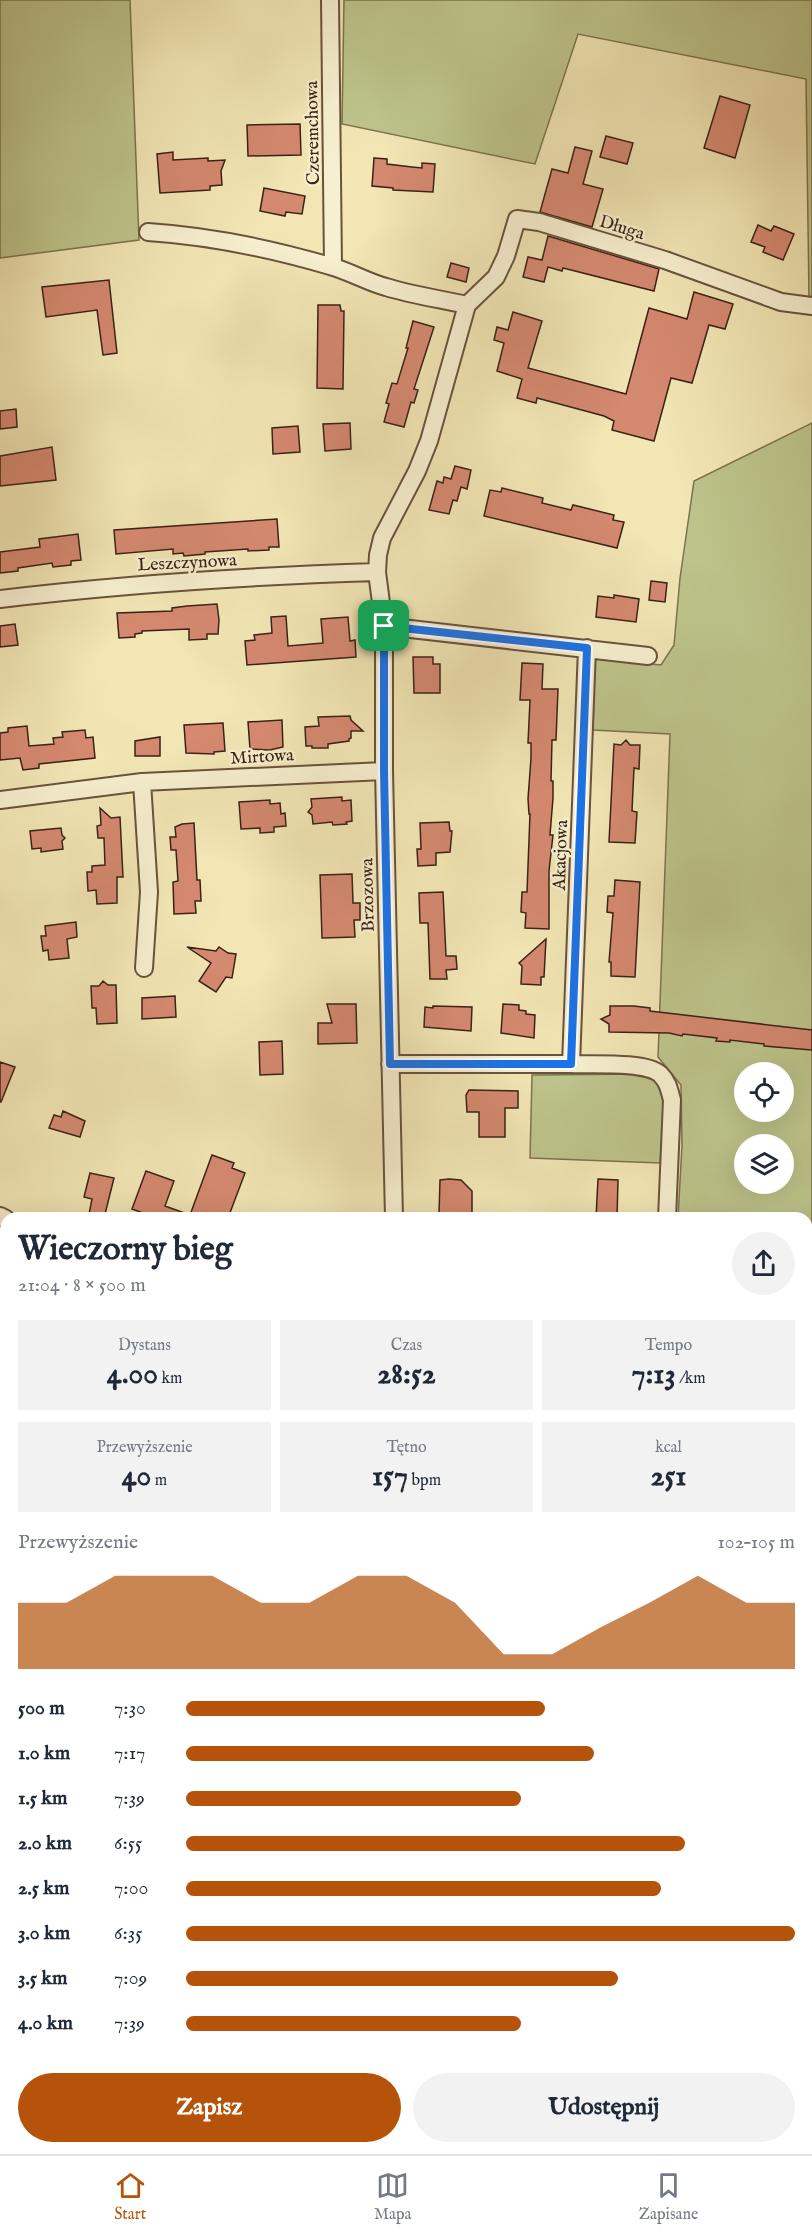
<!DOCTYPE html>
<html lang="pl">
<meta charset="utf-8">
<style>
:root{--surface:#fff;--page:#f2f2f3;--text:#1f2937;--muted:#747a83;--line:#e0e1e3;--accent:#b45309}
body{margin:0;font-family:"IM FELL English",serif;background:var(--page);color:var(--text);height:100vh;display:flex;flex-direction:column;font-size:22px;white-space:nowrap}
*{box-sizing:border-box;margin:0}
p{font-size:20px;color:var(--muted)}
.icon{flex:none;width:33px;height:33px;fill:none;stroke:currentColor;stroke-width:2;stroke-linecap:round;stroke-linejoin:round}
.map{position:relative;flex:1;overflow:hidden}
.panel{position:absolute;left:0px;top:1212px;width:813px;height:942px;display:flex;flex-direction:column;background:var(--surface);border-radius:18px 18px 0 0;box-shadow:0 6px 24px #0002}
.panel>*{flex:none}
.buttons{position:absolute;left:734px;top:1062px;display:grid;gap:12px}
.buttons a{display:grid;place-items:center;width:60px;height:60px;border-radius:50%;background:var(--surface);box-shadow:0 6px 24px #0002;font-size:30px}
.pin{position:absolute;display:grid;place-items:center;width:51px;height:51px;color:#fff;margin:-26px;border-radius:12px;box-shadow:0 3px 9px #0006}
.round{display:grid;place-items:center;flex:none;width:63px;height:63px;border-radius:32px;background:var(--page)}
.head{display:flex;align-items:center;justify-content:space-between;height:102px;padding:0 18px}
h1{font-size:33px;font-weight:700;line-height:45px}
.figures{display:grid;grid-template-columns:repeat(3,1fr);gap:9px;height:102px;padding:6px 18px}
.figures div{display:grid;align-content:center;border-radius:0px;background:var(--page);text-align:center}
.figures b{font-size:30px;font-weight:700}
.figures small{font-size:16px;font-weight:400}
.figures p{font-size:16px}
.chart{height:168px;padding:12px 18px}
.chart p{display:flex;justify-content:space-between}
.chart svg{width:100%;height:108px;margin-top:6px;fill:var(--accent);opacity:.7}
.button{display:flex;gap:12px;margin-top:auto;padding:12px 18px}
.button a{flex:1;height:69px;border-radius:36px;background:var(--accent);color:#fff;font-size:24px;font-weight:700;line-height:69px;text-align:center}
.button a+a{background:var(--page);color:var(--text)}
ul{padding:0 18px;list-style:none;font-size:20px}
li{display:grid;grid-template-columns:96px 72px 1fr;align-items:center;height:45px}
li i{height:15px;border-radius:8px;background:var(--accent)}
.tabs{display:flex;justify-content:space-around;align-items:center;height:84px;border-top:2px solid var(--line);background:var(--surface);font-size:16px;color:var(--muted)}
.tabs a{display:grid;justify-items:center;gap:3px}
.tabs .active{color:var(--accent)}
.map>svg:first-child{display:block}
.green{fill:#bdc48b;stroke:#7c734f;stroke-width:1.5;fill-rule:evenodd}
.building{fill:#d58970;stroke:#3b2213;stroke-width:1.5}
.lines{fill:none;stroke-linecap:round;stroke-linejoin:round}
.street-casing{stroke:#69533c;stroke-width:20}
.street{stroke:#f7efcf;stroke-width:16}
.route-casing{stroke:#fff;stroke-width:12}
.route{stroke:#1a73e8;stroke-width:8}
.labels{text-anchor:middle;stroke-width:5;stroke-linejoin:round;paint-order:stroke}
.street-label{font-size:18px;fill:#3b2213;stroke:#f7efcf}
</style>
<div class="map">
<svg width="812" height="2154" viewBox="0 0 812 2154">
<rect width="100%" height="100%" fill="#f2e6b5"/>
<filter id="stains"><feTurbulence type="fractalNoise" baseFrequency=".00333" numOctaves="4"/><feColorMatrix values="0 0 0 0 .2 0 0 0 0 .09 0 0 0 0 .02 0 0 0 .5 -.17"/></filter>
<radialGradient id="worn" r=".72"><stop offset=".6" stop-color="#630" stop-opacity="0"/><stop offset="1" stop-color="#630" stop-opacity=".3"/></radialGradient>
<!-- green -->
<path class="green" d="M0 0H130L139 240 0 258Z
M344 0H812V296L809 297 806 79 578 34 535 164 342 124Z
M812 423V1338H807V1218H678L682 1145 681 1085 658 1057 670 734 593 730 595 658 661 665 674 645 680 578 694 481ZM744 1072H783V1112H744ZM744 1144H783V1184H744Z
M646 1074 656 1079 665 1102 660 1163 530 1158 532 1075Z
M807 1357H812V1432H807Z
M807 1643H812V1719H807Z
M6 1649V2097H0V1650Z
M807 2124 812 2126V2154H663V2148H807Z"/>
<!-- building -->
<path class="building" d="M720 96 750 105 735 158 704 148Z
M300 124 301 155 248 156 247 125Z
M606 136 633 143 627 164 600 157Z
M575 147 592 151 583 184 603 189 592 227 540 212 552 169 568 173Z
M173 152V160L208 158V161L225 160 221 171 222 185 210 186V190L160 193 157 154Z
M374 158 387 159V164L412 167 422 168V163L435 164 433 192 393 190V188L372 186Z
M264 188 305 196 302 214 286 212 285 216 260 211Z
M758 225 771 231 774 226 794 234 783 260 763 252 765 247 751 242Z
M548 236 659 269 654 291 563 268 562 271 548 267 544 282 523 277 528 257 542 260Z
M451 263 469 268 466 282 447 277Z
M109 280 117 353 103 355 97 310 46 317 42 287Z
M694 292 733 304 725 329 709 325 692 383 671 378 654 441 612 430 614 421 604 416 537 398 536 403 517 398 522 379 497 371 504 343 494 340 497 327 508 330 513 312 542 321 528 368 626 394 649 308 687 319Z
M318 305H340L341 311H344L343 389 317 388Z
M413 321 434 327 414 389 418 390 414 403 411 402 404 427 384 422 389 404 386 403 392 383 397 384 408 348H406Z
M16 409 17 427 0 429V411Z
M350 423 351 449 325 451 323 424Z
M298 426 300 452 273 454 272 428Z
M52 447 56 480 0 486V456Z
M455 466 471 470 467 489 461 487 457 501 453 500 449 514 429 510 437 481 443 483 444 477 451 479Z
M502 488 543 498 542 503 571 510 573 505 614 515 613 520 624 522 617 548 484 516 490 490 501 492Z
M277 519 279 547H269V550L248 551V549L205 552V554L184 556 183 553 173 554V549L116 554 114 530Z
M78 534 81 560 71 561V565L53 567 52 563 18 568V571L0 573V552L40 547 39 539Z
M651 581 667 583 665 602 649 600Z
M614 595 639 599 636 622 596 617 598 596 614 598Z
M217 604 219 620 218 634H207V639L189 640V629L142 631V633L135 634V637L119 638 117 613 172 611V608L187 606Z
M286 616 288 646 323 643 321 619 348 617 350 641 355 640 356 657 247 665 245 641 255 640 254 635 272 633 271 617Z
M15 624 18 645 0 647V626Z
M413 657H433V664H440V693H414Z
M522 663 543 664 542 689H558L556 740H552L551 781H553V798L550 835H553L549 871V929L525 928 526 913 521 912 522 892H527L530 814H529L528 799 531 758V743H528L530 700H520Z
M350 716 351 720 363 731H351V738L349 739V741L328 744V748H312V746H306L305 727 319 726 318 717Z
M282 720 283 747 270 750 250 749 248 722Z
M223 723 225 751 214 752V754L186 753 184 725Z
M27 726 29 746 54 744 53 738 63 737 62 732 85 730 86 738 93 737 95 758 39 764V768L23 770 20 758 0 760V733L8 732V728Z
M160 737V756H135V741Z
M626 740 630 745H640L639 769 634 768 632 811 637 812 635 843 609 842 614 744 621 745Z
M342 797V801L351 800 352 821 346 822 347 824 333 825 332 822 313 824 312 815 308 812 312 807 311 799Z
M270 800V804L280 803 281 814 285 813 286 826 274 827V832L260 833V828L241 829 239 802Z
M100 808 111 818 120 817 123 877H117V903L97 904 96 890 88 891 87 872H92V866L105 865 104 838H98L97 826 101 825Z
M449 822 450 831H452L450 852 436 853V865L418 866 417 849H421L420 823Z
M194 823 197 880H200L201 901H195L196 913 174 914 173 882 178 881 176 850H171L170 837H176L175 827 182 824Z
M61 828 62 835 65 838 62 841 63 849 41 852V848L32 849 30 831Z
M352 874 353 903H360V920H354L355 937 322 938 320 875Z
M615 880 640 882 635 977 611 976V962H609L613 913 607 912 608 896H614Z
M443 892 446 956H456L457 969 446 970 447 979H430L428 923H420L419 893Z
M76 922 77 937 67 939 69 958 49 960 48 950 43 951 41 936H46L45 926Z
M546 939 544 977H541V985L521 984 522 966 519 963Z
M187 947 216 951 219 947 228 953 236 954 232 978 226 977 216 992 199 981 211 963Z
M103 981 108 985H116L117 1023 97 1024 96 1008H92L91 986H99Z
M175 996 176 1017 142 1019V998Z
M327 1004H356L357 1043 318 1044V1023H332Z
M503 1004 519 1005V1010L526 1011V1014L535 1015 534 1038 501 1033Z
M433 1006 472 1007 471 1031 424 1027 425 1007 433 1008Z
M610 1006H634L650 1008V1011L812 1030V1050L764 1046V1044L730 1040V1042L716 1041 717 1038 683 1034 682 1036 669 1033 609 1032V1024L601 1019 610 1015Z
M282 1041 283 1074 260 1075 259 1042Z
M0 1062 15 1067 1 1102H0Z
M469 1090 518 1091V1108H505V1137H479V1112H467L466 1095Z
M63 1111 85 1121 80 1137 49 1128 54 1115 61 1117Z
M212 1155 234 1163 232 1168 245 1173 228 1218H157L132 1209 146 1171 174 1181 165 1206 190 1215Z
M90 1173 114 1178 104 1218 89 1214 92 1199 84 1197Z
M449 1179 461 1180 472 1191V1214H439L440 1180Z
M598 1179 618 1180 617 1218H596Z"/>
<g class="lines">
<!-- street casing -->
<g class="street-casing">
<path id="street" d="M330 0 333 267
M148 232C209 236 272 249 330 266 349 271 367 282 386 287 412 295 440 299 467 305
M0 599C125 584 251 576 377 572
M384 626 648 656
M142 782 149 892 144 968
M0 800 142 782 384 771
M390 1064H571L587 648
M571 1064C591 1065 645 1061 660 1074 668 1082 669 1089 672 1100L667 1218
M0 1216 6 1219
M394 1218 384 771V626L377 572 378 555 382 538 417 471 429 441 467 305 496 277 506 256 517 219 539 222 665 260 781 302 812 306
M807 1348H812
M0 1525H6
M0 2090H6
M412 2148 413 2154
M75 2154 122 2150"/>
</g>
<!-- street -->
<use href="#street" class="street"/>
</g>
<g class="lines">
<!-- route casing -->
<g class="route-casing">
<path id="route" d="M384 626 587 648 571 1064H390L384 771Z"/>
</g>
<!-- route -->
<use href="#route" class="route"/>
</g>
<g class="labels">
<!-- street labels -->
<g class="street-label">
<text transform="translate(312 133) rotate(-91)" y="6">Czeremchowa</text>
<text transform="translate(622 227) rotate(17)" y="6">Długa</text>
<text transform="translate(187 562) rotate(-3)" y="6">Leszczynowa</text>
<text transform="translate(262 756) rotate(-3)" y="6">Mirtowa</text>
<text transform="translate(560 855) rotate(-88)" y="6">Akacjowa</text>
<text transform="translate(367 895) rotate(-91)" y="6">Brzozowa</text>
</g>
</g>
<rect width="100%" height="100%" filter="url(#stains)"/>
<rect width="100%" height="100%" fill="url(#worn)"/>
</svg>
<div class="buttons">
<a><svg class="icon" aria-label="locate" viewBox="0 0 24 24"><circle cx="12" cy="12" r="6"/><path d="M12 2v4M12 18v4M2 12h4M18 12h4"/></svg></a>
<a><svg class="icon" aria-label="layers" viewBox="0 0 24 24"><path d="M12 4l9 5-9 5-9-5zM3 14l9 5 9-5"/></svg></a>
</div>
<div class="pin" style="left:384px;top:626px;background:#1e9e55"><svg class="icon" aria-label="arrive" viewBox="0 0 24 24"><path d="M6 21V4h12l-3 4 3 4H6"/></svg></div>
<section class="panel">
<div class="head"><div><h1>Wieczorny bieg</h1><p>21:04 · 8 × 500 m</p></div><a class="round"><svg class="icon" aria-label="share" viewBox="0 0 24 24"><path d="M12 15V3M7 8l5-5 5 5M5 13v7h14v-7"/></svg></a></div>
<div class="figures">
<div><p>Dystans</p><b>4.00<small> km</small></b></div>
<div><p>Czas</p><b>28:52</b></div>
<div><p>Tempo</p><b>7:13<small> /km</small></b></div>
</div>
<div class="figures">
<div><p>Przewyższenie</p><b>40<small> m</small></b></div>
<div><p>Tętno</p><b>157<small> bpm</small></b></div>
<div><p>kcal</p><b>251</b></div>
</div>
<div class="chart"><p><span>Przewyższenie</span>102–105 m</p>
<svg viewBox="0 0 160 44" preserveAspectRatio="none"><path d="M0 44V17L10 17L20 6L30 6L40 6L50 17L60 17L70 6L80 6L90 17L100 38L110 38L120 27L130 17L140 6L150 17L160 17V44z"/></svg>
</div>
<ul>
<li><b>500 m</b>7:30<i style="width:59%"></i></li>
<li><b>1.0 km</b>7:17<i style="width:67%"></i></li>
<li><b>1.5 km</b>7:39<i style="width:55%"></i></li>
<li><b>2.0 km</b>6:55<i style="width:82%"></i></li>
<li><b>2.5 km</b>7:00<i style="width:78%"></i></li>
<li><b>3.0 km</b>6:35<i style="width:100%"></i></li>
<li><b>3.5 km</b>7:09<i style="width:71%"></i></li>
<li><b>4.0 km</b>7:39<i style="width:55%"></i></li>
</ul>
<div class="button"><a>Zapisz</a><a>Udostępnij</a></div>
</section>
</div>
<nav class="tabs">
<a class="active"><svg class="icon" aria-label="home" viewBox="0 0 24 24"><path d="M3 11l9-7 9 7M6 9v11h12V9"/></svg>Start</a>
<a><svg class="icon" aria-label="map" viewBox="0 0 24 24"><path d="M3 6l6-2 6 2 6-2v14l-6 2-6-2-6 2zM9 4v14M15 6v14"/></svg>Mapa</a>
<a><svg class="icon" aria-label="saved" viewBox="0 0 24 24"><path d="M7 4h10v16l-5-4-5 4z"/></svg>Zapisane</a>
</nav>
